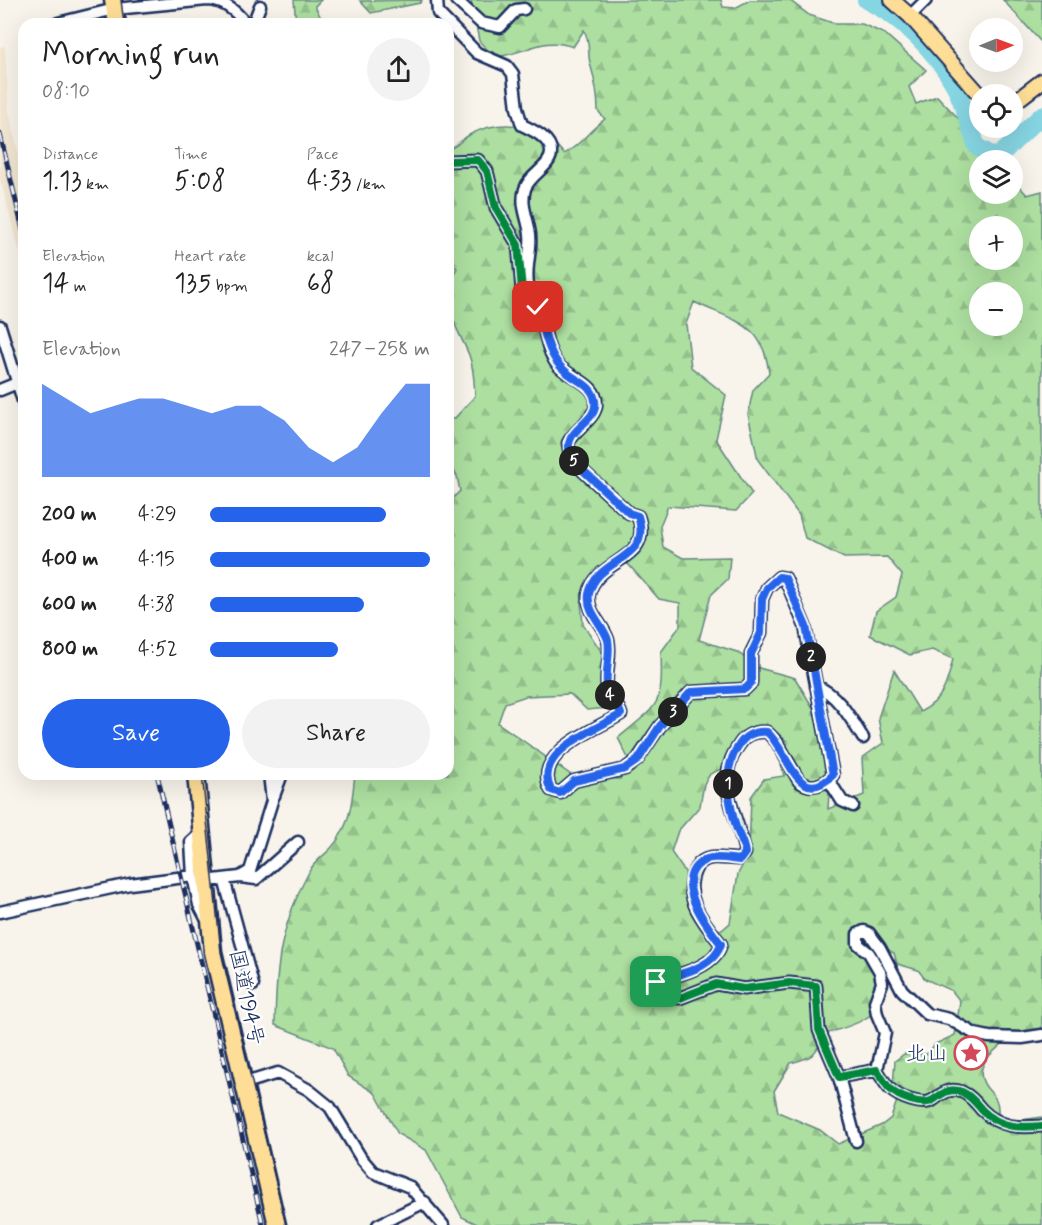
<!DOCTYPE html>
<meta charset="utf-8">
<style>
:root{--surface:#fff;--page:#f2f2f2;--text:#222;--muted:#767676;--accent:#2563eb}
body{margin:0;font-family:Mynerve,"Klee One",sans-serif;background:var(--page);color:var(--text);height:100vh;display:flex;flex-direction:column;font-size:22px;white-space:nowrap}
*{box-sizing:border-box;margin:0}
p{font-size:20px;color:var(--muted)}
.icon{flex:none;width:33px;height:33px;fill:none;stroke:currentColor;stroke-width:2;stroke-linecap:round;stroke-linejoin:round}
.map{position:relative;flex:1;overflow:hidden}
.side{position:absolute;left:18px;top:18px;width:436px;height:762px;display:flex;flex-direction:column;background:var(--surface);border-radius:18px;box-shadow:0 6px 24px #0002}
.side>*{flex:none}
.needle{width:39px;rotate:89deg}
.buttons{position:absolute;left:969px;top:18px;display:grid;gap:12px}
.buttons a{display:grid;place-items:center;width:54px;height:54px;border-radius:50%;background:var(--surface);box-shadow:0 6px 24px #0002;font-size:30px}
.pin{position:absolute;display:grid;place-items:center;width:51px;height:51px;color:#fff;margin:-26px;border-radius:12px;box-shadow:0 3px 9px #0006}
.km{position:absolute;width:30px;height:30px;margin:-15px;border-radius:50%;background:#222;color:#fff;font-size:16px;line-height:30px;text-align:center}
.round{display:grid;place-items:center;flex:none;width:63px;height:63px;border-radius:32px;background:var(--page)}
.summary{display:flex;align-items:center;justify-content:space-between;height:102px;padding:0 24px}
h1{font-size:33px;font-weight:600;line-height:45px}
.metrics{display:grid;grid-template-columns:repeat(3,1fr);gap:9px;height:102px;padding:6px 24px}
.metrics div{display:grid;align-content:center}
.metrics b{font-size:26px;font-weight:600}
.metrics small{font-size:16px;font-weight:400}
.metrics p{font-size:16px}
.chart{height:168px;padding:12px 24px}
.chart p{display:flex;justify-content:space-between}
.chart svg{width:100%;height:108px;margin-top:6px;fill:var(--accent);opacity:.7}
.action{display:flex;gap:12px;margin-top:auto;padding:12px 24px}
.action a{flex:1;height:69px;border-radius:36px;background:var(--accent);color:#fff;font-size:24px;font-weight:600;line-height:69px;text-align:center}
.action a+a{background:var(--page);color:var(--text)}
ul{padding:0 24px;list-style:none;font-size:20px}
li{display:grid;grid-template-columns:96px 72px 1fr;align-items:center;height:45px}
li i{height:15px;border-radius:8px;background:var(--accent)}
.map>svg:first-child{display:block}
.built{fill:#f2e7d2}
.forest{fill:url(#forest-firs);stroke:#64877f;stroke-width:1.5;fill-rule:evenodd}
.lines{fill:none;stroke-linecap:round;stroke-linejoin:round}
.river{stroke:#86d5e2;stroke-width:18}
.minor-casing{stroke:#1b2f5e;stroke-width:15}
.major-casing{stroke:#1b2f5e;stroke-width:18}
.highway-casing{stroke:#1b2f5e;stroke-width:21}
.minor{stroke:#fff;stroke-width:10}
.major{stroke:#fedd96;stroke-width:14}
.highway{stroke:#fedd96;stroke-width:16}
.tram{stroke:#1b2f5e;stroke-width:1.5}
.rail-casing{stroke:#1b2f5e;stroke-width:5}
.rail{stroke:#fff;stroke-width:3;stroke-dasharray:9;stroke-linecap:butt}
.cycleway-casing{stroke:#fff;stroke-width:11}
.cycleway{stroke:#00873e;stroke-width:8}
.route-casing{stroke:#fff;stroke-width:12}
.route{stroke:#2563eb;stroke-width:8}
.labels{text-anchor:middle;stroke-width:4.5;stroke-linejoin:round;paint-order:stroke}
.street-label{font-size:21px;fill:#1b2f5e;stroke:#fff}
.poi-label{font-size:21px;fill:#1b2f5e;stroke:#fff;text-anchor:end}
</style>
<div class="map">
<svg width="1042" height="1225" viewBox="0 0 1042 1225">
<defs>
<pattern id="forest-firs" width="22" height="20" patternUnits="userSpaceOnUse" patternTransform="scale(1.5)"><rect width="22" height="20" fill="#addfa0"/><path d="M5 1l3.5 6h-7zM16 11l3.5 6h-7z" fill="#94c08c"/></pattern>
</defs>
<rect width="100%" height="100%" fill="#f9f4eb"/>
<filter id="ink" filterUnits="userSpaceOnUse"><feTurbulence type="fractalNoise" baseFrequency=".0167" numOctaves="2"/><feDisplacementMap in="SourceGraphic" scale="12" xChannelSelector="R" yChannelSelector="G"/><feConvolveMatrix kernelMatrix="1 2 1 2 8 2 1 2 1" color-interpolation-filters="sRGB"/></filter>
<g filter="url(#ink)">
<!-- built -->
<path class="built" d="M5 46 9 111 24 179V267L0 179V47Z"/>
<!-- forest -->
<path class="forest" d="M294 0H321L315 6 324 24H296Z
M422 0 420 3 371 13 360 1Z
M471 0H721L723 7 735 8 750 0H789L809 15 836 24H862L885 34 926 70 909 87 916 104 937 96 998 160H980V194H1012L1013 179 1027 195 1042 191V1036L1013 1035C997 1049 969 1065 987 1088 995 1097 999 1101 998 1113L1006 1122 1042 1117V1225H479L462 1217 426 1150 398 1134 375 1093 348 1076 333 1048 275 1025C276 964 280 925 310 870 315 861 325 855 332 847 351 825 352 801 355 774H448V503L460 491 457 476 449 465V420L455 418 475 396C474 381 474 368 469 355 456 324 436 301 457 268L449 263V149C455 148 463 138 471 134 505 117 541 125 564 154 583 143 588 131 605 119L598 111C598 93 595 80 590 63 587 51 591 44 584 30L573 47C541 35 525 55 494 57L479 41ZM980 226H1012V260H980ZM980 292H1012V326H980ZM694 302C735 322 763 322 769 373L753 390 748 414 758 460 799 515 805 538 844 558 887 557 902 575 896 597 876 611 870 635 910 655 932 650 953 659C947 683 944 700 920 712L894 670 878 718 883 743 862 758 864 795 828 809 831 761 827 731 795 678 759 668 737 652 699 640 711 595 728 579 730 557 683 558 663 547 660 526 668 506 736 511 752 494 716 439 726 395 691 367 686 324ZM628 564 659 599 680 603V626L661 652C663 707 659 704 618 738L628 758 620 779 574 777 498 723 505 703 526 696 570 694 587 710 608 708 609 663 583 624 581 602 607 567ZM771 729 788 742 781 765 784 776 764 779 751 797 749 853 738 874 730 923 722 930 699 925 688 905 685 872 671 852 678 831 700 806 704 784 710 774 731 765 750 738ZM884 948 894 953 897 964 918 970 925 979 952 991 960 1001 955 1035 935 1044 927 1054H904L895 1061 893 1085 899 1095 891 1118 882 1125 838 1144 820 1130 778 1112 774 1091 791 1063C809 1058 818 1056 821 1036 855 1022 873 1026 888 987L876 955Z
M1003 0H1042V43Z"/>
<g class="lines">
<!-- river -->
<path class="river" d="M866 0C902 17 936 51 955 86 964 105 970 127 977 147L997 158 1042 115"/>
<!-- minor casing -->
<g class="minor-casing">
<path id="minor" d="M207 0C224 0 236 11 246 24
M437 0 438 13 477 53 507 66 513 74 517 108 522 125C532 130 551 138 551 152 552 166 529 175 525 189 520 205 528 218 530 234 532 251 525 267 528 285
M456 0 481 23 500 27 516 10 524 9
M910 16 926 0
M58 23 115 9 207 0
M253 24 260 6
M448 161 478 160 487 171 496 208 518 245 522 290C548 306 540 341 557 364 568 378 599 383 596 406 594 419 574 431 568 443L571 460 629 513 638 516C654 562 597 557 589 594 586 612 603 624 608 640 612 653 605 672 607 686 608 697 618 704 621 714 598 729 531 752 551 790L560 793 574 781 625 769 637 760 660 726 691 692 745 689 751 683V653L761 633 762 599 767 588 779 577 785 578 805 626 833 775C823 785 812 790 799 781L777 742 767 732C755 731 746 734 739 745 712 783 739 816 745 853L739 859C730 859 720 857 711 858 705 859 699 863 696 868 681 897 704 922 721 944 714 969 678 974 656 982L657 991 663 997 680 998 716 984 744 989 789 983 816 986 819 1030 839 1077 877 1070C881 1076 885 1084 890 1089 898 1097 923 1107 933 1100 942 1094 949 1087 962 1092 971 1096 976 1103 982 1110 1000 1128 1019 1128 1042 1126
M0 326 24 404
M0 390 22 381
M816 686C837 693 852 720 863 738
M828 779 842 801 853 806
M274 796 282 774
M193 876 191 842 201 833
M240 877 256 879 298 842
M224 879 253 985
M205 881 240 877 250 871 272 801 269 774
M0 912 130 884 193 876 199 905 208 922
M877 1070 885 1033 877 1014 875 1002 882 983 880 972 869 953 858 944V934L864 931 869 933 880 948 902 990 927 1014 949 1019 975 1034 989 1037 1022 1038 1042 1035
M839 1077 856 1141
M242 1084 278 1073 309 1090 330 1107 361 1158 373 1172 410 1187 443 1225
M378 1225 425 1202"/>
</g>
<!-- major casing -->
<g class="major-casing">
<path id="major" d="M892 0 910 16 980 95
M1012 104 1042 81"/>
</g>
<!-- highway casing -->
<g class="highway-casing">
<path id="highway" d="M113 0 117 24
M196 774 213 952 277 1225"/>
</g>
<!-- minor -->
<use href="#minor" class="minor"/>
<!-- major -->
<use href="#major" class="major"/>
<!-- highway -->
<use href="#highway" class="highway"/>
<!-- tram -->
<path class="tram" d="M121 0 124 24
M202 774 221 952 286 1225"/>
<!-- rail casing -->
<g class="rail-casing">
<path id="rail" d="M0 134 24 235
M157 774 263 1225"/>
</g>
<!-- rail -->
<use href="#rail" class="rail"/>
<!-- cycleway casing -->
<g class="cycleway-casing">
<path id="cycleway" d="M448 161 478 160 487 171 496 208 518 245 522 290C548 306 540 341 557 364 568 378 599 383 596 406 594 419 574 431 568 443L571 460 629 513 638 516C654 562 597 557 589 594 586 612 603 624 608 640 612 653 605 672 607 686 608 697 618 704 621 714 598 729 531 752 551 790L560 793 574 781 625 769 637 760 660 726 691 692 745 689 751 683V653L761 633 762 599 767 588 779 577 785 578 805 626 833 775C823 785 812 790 799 781L777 742 767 732C755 731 746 734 739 745 712 783 739 816 745 853L739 859C730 859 720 857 711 858 705 859 699 863 696 868 681 897 704 922 721 944 714 969 678 974 656 982L657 991 663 997 680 998 716 984 744 989 789 983 816 986 819 1030 839 1077 877 1070C881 1076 885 1084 890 1089 898 1097 923 1107 933 1100 942 1094 949 1087 962 1092 971 1096 976 1103 982 1110 1000 1128 1019 1128 1042 1126"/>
</g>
<!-- cycleway -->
<use href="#cycleway" class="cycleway"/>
</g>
</g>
<g class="lines" filter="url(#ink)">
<!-- route casing -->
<g class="route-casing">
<path id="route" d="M538 307C544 328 547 355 564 370 575 381 593 384 595 401 599 425 557 428 572 460L629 513 638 516C653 562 597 556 589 594 586 612 603 624 608 640 611 653 605 672 607 686 608 697 618 704 621 714 598 729 531 752 551 790L560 793 574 781 625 769 638 760 660 726 691 692 745 689 751 683V654L761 633 762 599 767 588 779 577 785 578 806 626 833 775C797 810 789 751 767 732 755 731 746 734 739 745 722 769 728 799 736 827 739 836 744 843 745 853L740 860C730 859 715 856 707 859 668 876 706 925 721 944 714 969 678 974 656 982"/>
</g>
<!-- route -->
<use href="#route" class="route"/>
</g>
<!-- icons -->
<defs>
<g id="sight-ring" transform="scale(1.725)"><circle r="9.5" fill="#fff" stroke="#d1495b" stroke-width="1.5"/><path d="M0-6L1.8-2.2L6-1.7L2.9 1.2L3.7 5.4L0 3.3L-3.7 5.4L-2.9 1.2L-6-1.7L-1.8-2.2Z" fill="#d1495b"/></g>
</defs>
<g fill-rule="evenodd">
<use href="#sight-ring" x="971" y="1053"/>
</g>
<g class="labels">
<!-- street labels -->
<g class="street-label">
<text transform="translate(247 997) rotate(78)" y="7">国道194号</text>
</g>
<!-- poi labels -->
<g class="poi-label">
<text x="948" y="1060">北山</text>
</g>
</g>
</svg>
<div class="buttons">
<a><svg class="needle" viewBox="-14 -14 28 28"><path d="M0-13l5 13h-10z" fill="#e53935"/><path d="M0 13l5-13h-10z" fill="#767676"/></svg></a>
<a><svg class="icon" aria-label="locate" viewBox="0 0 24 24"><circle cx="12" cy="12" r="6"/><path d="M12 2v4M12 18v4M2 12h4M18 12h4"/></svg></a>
<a><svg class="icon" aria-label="layers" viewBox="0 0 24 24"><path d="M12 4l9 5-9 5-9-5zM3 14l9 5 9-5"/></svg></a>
<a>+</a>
<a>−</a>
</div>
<div class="pin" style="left:656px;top:982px;background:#1e9e55"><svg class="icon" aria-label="arrive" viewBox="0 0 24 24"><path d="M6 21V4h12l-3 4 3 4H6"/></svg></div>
<div class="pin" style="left:538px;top:307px;background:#d93025"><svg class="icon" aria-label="check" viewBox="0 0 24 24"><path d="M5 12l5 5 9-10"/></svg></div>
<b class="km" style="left:728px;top:784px">1</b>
<b class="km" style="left:811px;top:657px">2</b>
<b class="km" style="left:673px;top:712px">3</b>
<b class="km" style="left:610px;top:695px">4</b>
<b class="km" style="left:574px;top:461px">5</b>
<section class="side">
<div class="summary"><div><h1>Morning run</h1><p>08:10</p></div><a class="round"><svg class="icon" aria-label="share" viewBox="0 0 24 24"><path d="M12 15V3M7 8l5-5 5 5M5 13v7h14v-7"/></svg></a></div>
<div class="metrics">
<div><p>Distance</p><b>1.13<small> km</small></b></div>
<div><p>Time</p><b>5:08</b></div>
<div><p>Pace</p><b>4:33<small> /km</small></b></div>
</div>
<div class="metrics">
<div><p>Elevation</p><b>14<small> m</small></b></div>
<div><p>Heart rate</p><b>135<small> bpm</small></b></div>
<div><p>kcal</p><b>68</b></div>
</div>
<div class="chart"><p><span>Elevation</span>247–258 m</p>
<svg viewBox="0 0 160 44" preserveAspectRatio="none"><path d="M0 44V6L10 12L20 18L30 15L40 12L50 12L60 15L70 18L80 15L90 15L100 21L110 32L120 38L130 32L140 18L150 6L160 6V44z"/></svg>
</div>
<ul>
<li><b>200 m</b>4:29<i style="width:80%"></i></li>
<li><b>400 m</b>4:15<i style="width:100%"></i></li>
<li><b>600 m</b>4:38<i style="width:70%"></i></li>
<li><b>800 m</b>4:52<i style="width:58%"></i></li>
</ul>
<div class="action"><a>Save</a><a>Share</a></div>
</section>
</div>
